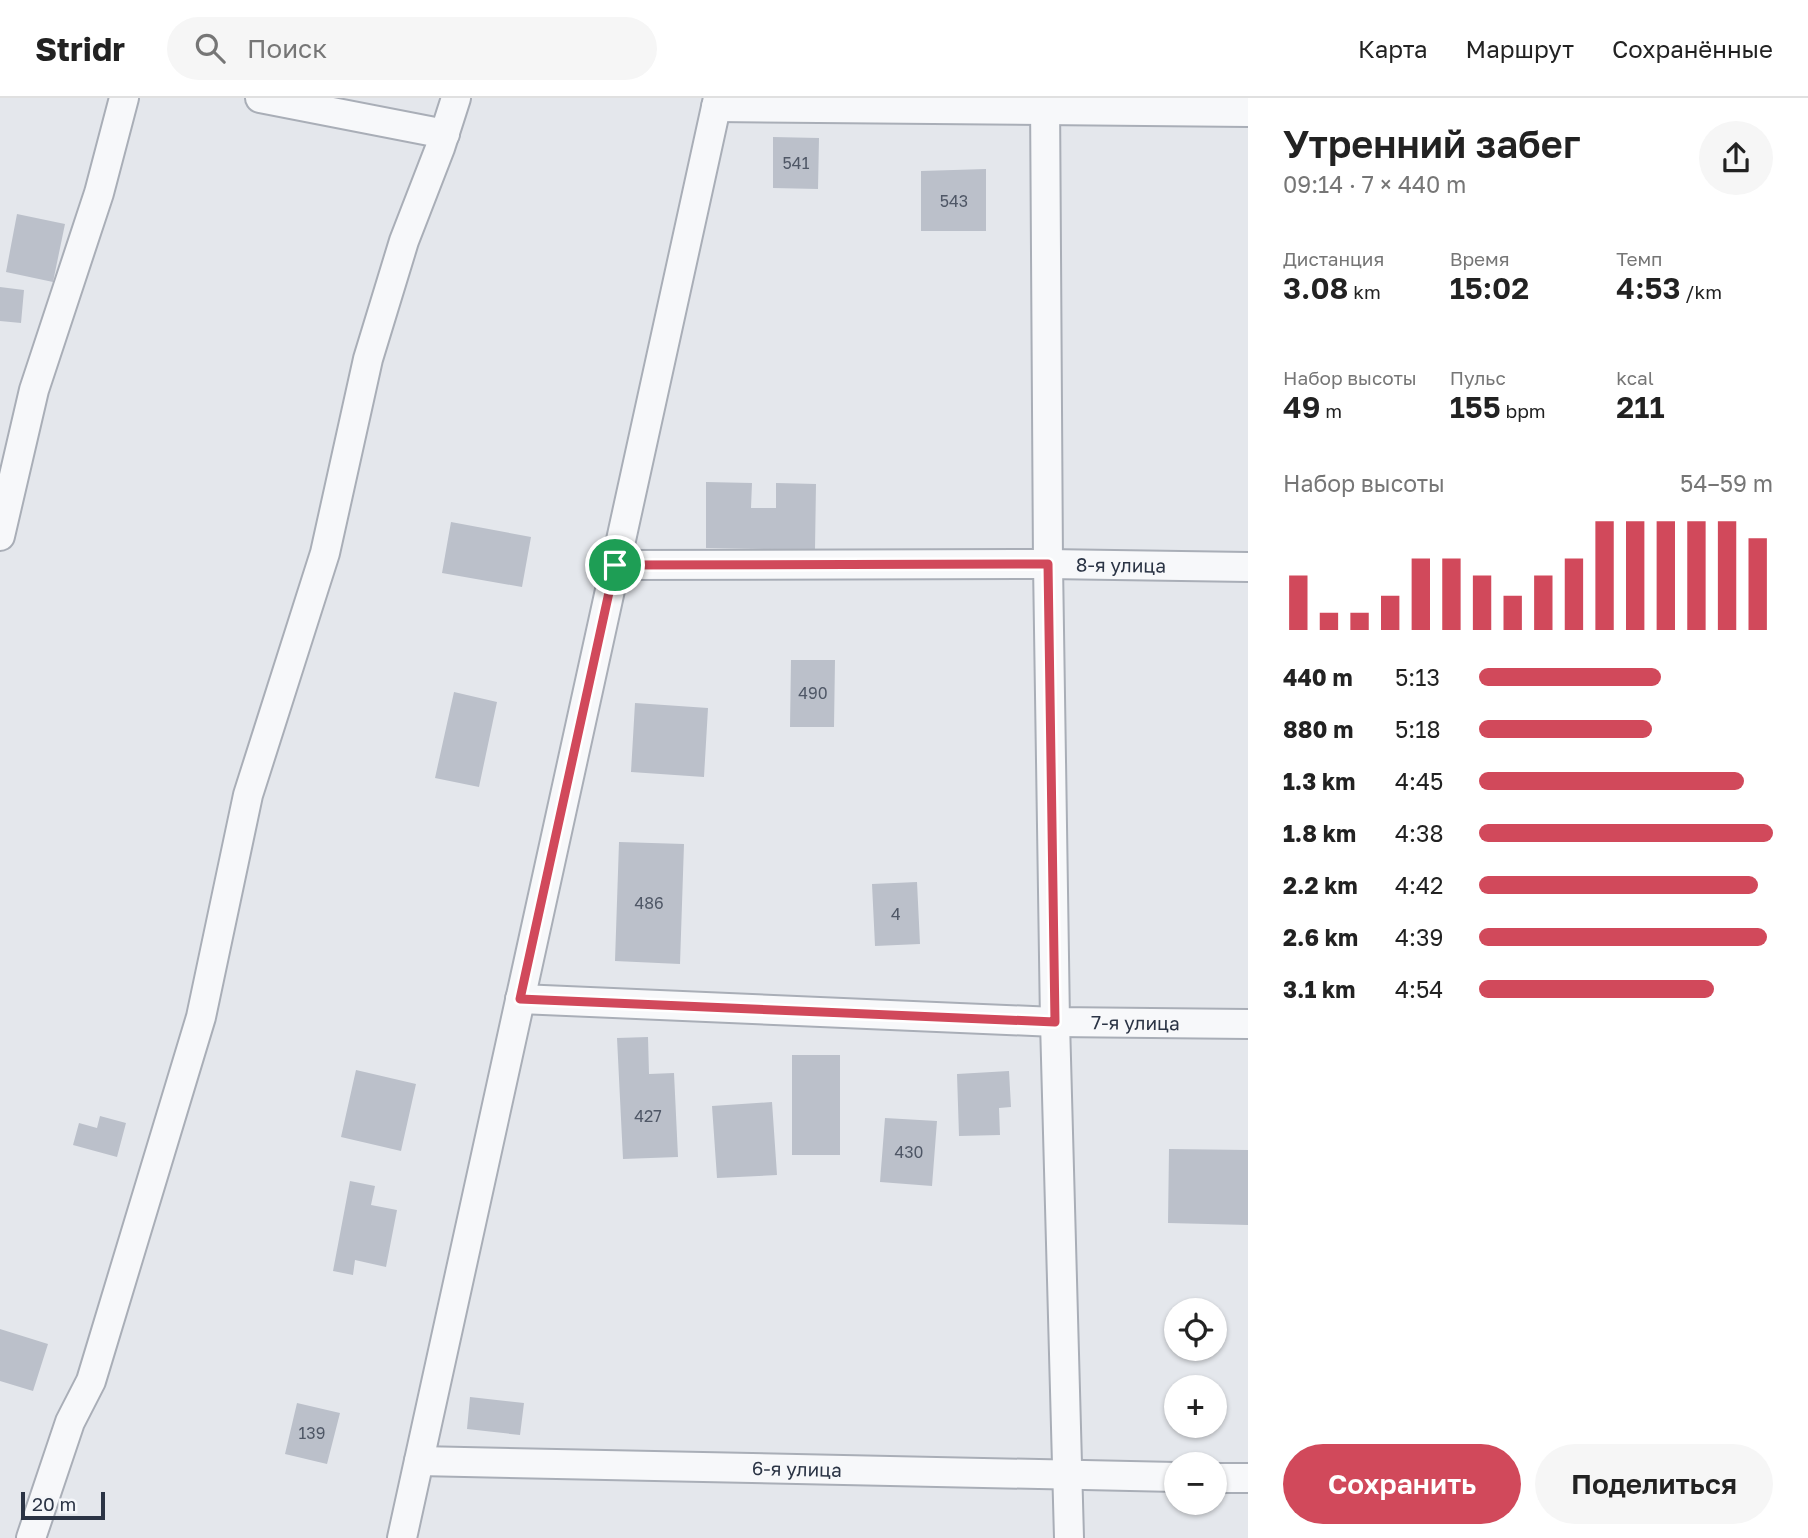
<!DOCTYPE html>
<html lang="ru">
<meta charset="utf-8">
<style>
:root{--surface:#fff;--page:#f6f6f6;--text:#222;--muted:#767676;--line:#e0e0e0;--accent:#d1495b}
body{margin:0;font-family:"Golos Text",sans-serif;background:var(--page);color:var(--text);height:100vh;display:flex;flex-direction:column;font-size:26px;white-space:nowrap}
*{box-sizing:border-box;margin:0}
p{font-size:23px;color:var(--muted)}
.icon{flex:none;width:38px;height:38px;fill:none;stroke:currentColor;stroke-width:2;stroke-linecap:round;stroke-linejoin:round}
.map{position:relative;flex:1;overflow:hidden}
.sheet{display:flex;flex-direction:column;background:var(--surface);width:560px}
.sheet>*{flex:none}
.buttons{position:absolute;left:1164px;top:1200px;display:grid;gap:14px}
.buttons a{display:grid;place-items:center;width:63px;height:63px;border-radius:50%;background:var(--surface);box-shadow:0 2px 5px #0004;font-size:35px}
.scale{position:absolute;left:21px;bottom:18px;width:84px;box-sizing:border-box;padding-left:7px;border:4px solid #2b3445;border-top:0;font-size:19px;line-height:24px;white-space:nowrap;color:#2b3445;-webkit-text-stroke:5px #f4f6f9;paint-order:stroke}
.pin{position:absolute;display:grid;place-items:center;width:60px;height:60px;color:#fff;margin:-30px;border:4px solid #fff;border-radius:50%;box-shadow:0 2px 7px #0007}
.round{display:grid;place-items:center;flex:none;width:74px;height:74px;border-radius:37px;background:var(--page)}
.head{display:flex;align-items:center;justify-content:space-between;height:119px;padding:0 35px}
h1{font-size:38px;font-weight:600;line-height:52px}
.stats{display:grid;grid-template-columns:repeat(3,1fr);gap:10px;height:119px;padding:7px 35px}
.stats div{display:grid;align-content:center}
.stats b{font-size:30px;font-weight:600}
.stats small{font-size:19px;font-weight:400}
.stats p{font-size:19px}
.chart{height:196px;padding:14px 35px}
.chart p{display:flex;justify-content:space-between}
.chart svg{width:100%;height:126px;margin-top:7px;stroke:var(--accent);stroke-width:6}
.action{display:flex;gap:14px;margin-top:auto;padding:14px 35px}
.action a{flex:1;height:80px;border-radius:42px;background:var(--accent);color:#fff;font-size:28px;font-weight:600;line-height:80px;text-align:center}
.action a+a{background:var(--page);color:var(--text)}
ul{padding:0 35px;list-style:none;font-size:23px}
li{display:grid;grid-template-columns:112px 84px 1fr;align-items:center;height:52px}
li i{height:18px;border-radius:9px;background:var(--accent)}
header{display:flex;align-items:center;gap:42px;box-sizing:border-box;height:98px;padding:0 35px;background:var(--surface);border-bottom:2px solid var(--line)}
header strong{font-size:33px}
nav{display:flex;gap:38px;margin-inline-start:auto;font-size:24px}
.search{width:490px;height:63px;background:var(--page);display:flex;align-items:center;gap:18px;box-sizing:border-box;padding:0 24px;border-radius:38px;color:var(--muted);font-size:26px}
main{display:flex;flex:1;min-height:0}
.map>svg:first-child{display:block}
.building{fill:#bbc0ca}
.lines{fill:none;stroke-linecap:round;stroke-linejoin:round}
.minor-casing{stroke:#a9aeb7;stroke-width:32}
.minor{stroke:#f7f8fa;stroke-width:28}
.route-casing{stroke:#fff;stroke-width:14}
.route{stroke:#d1495b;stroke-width:9}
.labels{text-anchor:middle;stroke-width:7;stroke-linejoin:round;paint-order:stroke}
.number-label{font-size:16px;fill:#4f5766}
.street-label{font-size:19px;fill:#2b3445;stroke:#f4f6f9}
</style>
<header>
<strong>Stridr</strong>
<div class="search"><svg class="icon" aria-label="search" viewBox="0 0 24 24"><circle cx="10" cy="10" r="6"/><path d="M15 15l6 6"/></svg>Поиск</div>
<nav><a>Карта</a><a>Маршрут</a><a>Сохранённые</a></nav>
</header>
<main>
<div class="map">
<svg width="1248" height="1440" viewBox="0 0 1248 1440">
<rect width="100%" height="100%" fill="#e4e7ec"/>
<!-- building -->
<path class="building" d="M773 39 819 40 818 91 773 90Z
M986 71V133H921V73Z
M17 116 65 126 53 184 6 174Z
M0 189 24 192 21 225 0 223Z
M706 384 752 385 751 410H776V385L816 386 815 452 706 450Z
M451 424 531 439 522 489 442 475Z
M791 562H835L834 629H790Z
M454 594 497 604 479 689 435 680Z
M635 605 708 610 704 679 631 674Z
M619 744 684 746 680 866 615 863Z
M917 784 920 846 875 848 872 786Z
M648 939 649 976 674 975 678 1059 623 1061 617 940Z
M792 957H840V1057H792Z
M356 972 416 986 401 1053 341 1039Z
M1009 973 1011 1009 999 1010 1000 1037 959 1038 957 976Z
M772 1004 777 1077 717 1080 712 1008Z
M100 1018 126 1025 117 1059 73 1047 79 1025 97 1030Z
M885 1020 937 1023 932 1088 880 1084Z
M1169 1051 1248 1052V1127L1168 1125Z
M350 1083 375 1088 371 1107 397 1112 386 1169 355 1162 353 1177 333 1173Z
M0 1231 48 1246 33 1293 0 1283Z
M470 1299 524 1305 520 1337 467 1331Z
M297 1305 340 1315 327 1366 285 1356Z"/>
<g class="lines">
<!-- minor casing -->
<g class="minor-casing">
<g id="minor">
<path d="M260 0 445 36"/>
<path d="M1045 0 1048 466 1055 924 1069 1440"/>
<path d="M716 9 1248 14"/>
<path d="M0 438 34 292 99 95 124 0"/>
<path id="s1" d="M615 467 1048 466 1248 469"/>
<path id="s2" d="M520 901 1055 924 1248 926"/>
<path id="s3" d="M419 1363 1176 1379"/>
<path d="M1214 1380H1248"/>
<path d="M31 1440 70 1324 91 1283 201 919 248 697 325 455 368 261 404 143 440 50 456 0"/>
<path d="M402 1440 718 0"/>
</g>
</g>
<!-- minor -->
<use href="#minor" class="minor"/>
</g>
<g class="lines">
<!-- route casing -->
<g class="route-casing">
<path id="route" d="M1048 466 1055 924 520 901 615 467Z"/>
</g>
<!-- route -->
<use href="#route" class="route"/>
</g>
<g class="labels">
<!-- number labels -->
<g class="number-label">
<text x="796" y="71">541</text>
<text x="954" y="109">543</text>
<text x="813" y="601">490</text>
<text x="649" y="811">486</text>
<text x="896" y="822">4</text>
<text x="648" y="1024">427</text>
<text x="909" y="1060">430</text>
<text x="312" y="1341">139</text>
</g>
<!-- street labels -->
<g class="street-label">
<text dy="7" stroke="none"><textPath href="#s1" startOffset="506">8-я улица</textPath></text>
<text dy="7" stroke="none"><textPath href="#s2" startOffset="616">7-я улица</textPath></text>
<text dy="7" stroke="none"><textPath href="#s3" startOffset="378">6-я улица</textPath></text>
</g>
</g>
</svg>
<div class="buttons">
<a><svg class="icon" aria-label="locate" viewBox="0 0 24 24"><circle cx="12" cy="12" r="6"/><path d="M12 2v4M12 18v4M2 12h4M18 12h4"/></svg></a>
<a>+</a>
<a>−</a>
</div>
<div class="scale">20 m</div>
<div class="pin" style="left:615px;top:467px;background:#1e9e55"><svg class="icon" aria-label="arrive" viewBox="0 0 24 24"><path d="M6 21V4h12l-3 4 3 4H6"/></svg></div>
</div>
<section class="sheet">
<div class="head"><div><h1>Утренний забег</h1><p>09:14 · 7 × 440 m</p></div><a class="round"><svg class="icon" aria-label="share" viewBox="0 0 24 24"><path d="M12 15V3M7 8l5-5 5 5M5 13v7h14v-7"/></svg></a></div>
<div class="stats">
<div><p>Дистанция</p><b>3.08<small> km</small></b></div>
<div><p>Время</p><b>15:02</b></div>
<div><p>Темп</p><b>4:53<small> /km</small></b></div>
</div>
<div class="stats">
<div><p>Набор высоты</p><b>49<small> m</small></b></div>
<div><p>Пульс</p><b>155<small> bpm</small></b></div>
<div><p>kcal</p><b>211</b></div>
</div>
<div class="chart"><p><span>Набор высоты</span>54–59 m</p>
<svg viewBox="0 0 160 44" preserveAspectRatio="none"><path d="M5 44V25M15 44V38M25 44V38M35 44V32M45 44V19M55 44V19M65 44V25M75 44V32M85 44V25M95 44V19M105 44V6M115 44V6M125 44V6M135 44V6M145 44V6M155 44V12"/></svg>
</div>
<ul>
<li><b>440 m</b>5:13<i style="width:62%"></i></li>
<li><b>880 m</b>5:18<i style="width:59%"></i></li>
<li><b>1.3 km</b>4:45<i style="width:90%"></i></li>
<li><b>1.8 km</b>4:38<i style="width:100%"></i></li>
<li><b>2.2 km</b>4:42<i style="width:95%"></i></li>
<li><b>2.6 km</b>4:39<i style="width:98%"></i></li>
<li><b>3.1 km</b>4:54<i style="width:80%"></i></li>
</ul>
<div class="action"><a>Сохранить</a><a>Поделиться</a></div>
</section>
</main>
